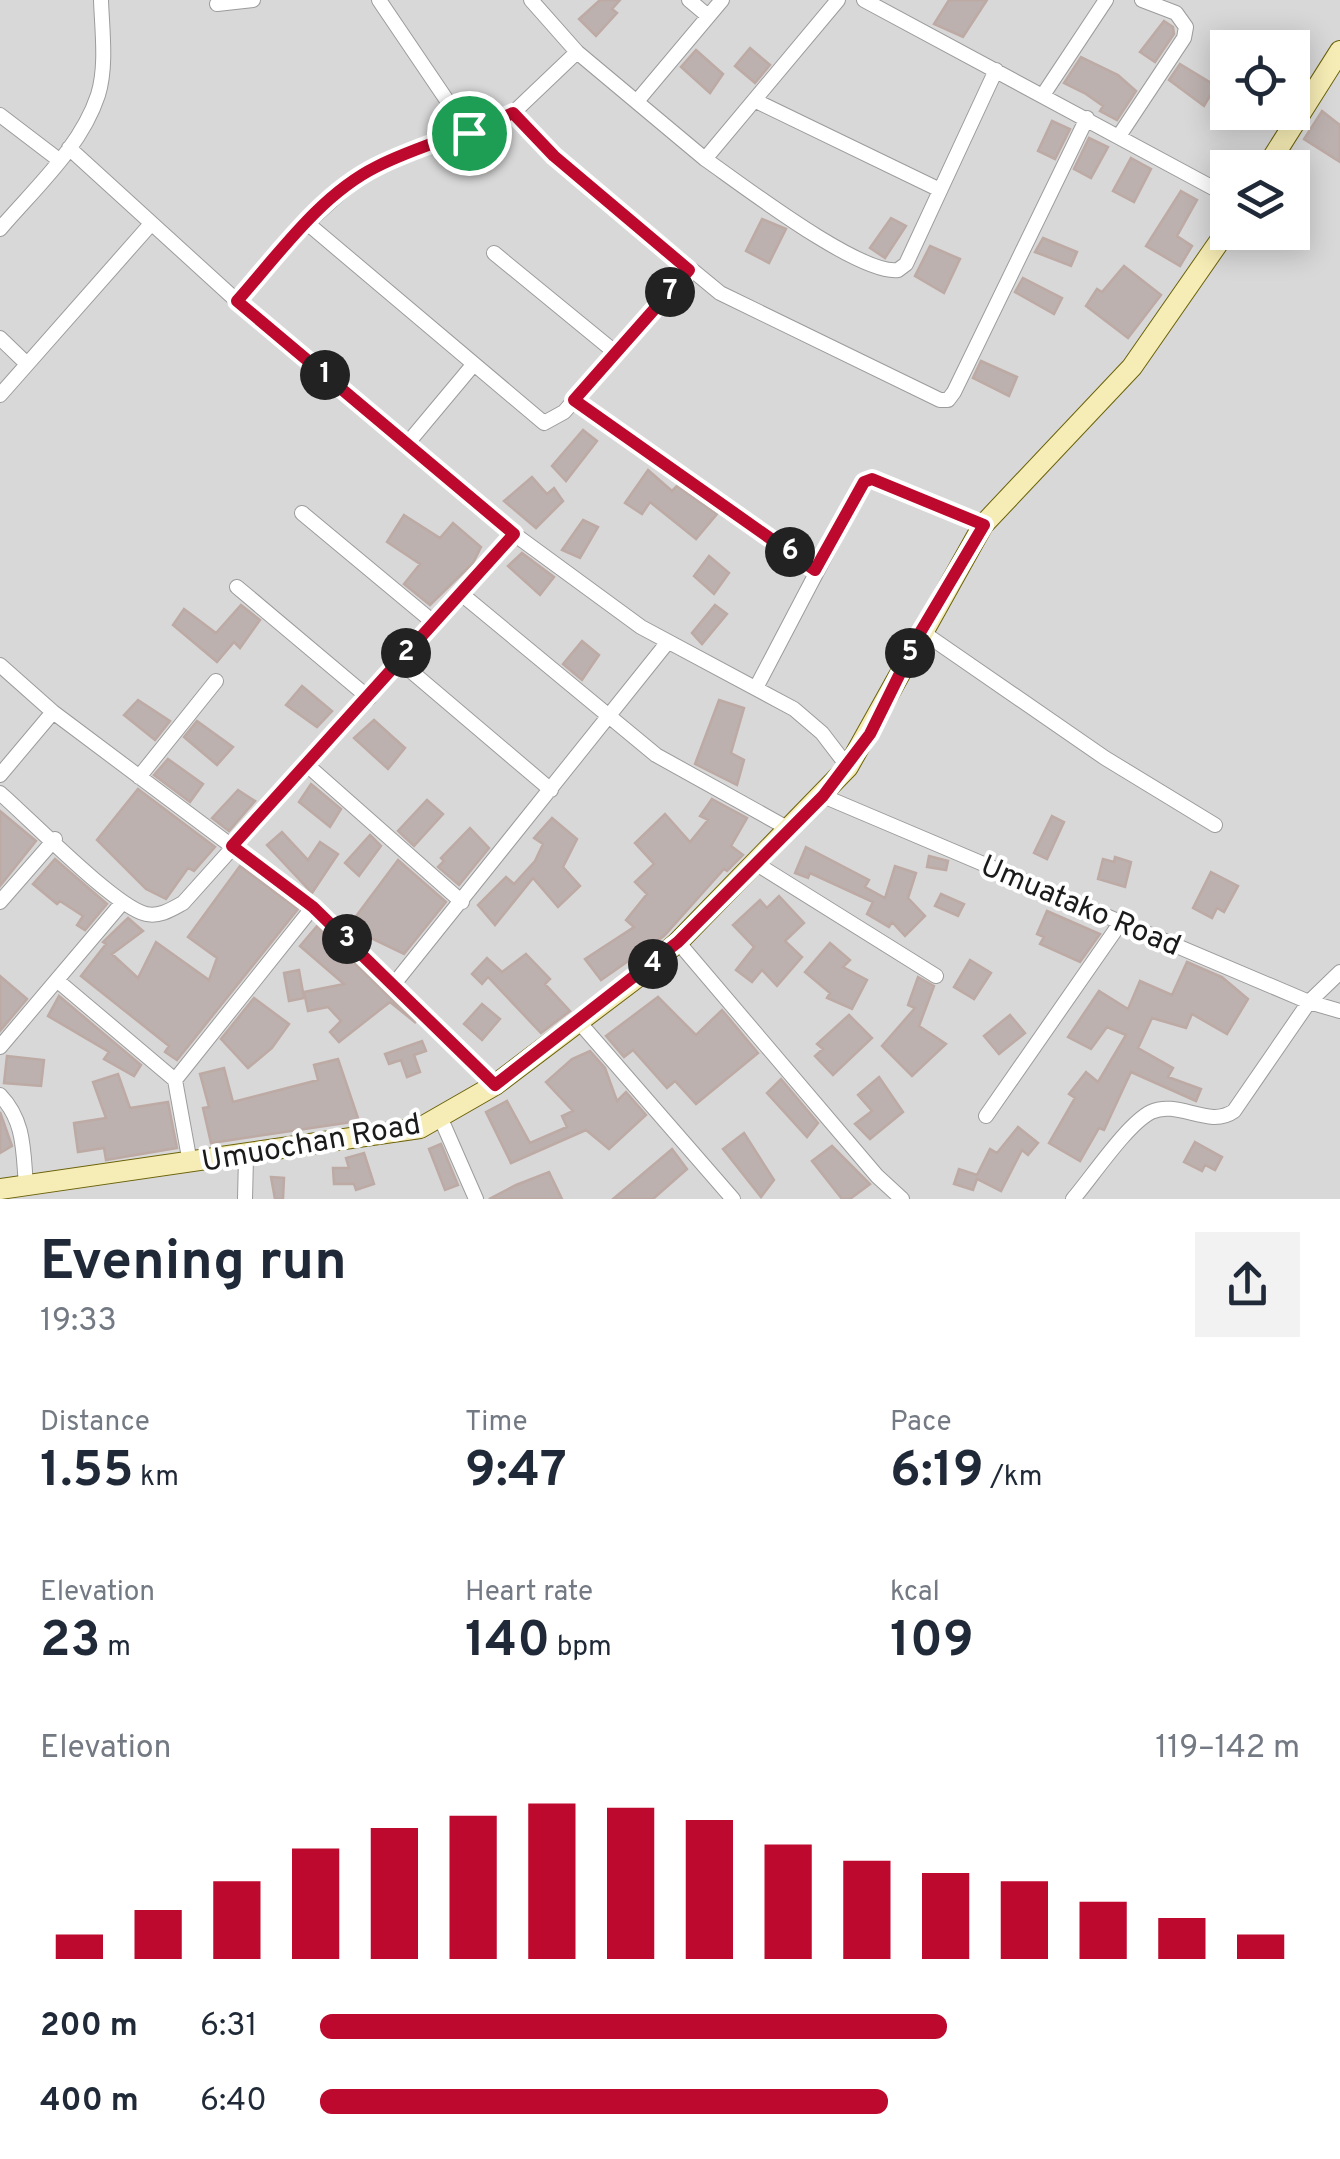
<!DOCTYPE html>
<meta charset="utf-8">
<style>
:root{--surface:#fff;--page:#f2f2f3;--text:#1f2937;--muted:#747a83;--accent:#bd092d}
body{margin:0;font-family:Overpass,sans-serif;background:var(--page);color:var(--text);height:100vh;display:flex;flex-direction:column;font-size:38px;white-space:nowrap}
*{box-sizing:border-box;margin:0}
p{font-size:32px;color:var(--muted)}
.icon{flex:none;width:55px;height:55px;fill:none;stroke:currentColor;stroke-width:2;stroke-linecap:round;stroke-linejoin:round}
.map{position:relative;height:1199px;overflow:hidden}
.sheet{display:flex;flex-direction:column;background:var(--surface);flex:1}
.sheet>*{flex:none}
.buttons{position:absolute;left:1210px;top:30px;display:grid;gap:20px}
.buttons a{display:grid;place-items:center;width:100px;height:100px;border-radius:0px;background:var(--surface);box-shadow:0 5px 25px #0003;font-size:50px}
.pin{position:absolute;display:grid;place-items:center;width:85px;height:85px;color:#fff;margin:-42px;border:5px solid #fff;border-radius:50%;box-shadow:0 2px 10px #0007}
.km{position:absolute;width:50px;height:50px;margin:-25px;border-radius:50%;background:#222;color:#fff;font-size:28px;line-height:50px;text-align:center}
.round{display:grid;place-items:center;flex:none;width:105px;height:105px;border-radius:0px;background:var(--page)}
.headline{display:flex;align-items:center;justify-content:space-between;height:170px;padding:0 40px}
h1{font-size:55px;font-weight:700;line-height:75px}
.metrics{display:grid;grid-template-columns:repeat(3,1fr);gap:15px;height:170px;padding:10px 40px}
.metrics div{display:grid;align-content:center}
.metrics b{font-size:50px;font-weight:700}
.metrics small{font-size:28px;font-weight:400}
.metrics p{font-size:28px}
.chart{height:280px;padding:20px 40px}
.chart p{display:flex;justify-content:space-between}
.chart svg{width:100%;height:180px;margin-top:10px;stroke:var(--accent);stroke-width:6}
ul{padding:0 40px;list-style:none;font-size:32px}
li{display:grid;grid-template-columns:160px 120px 1fr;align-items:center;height:75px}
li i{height:25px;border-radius:12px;background:var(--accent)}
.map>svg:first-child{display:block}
.residential{fill:#d9d8d8;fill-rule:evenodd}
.building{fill:#bcb1ae;stroke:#bdaaa4;stroke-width:2.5}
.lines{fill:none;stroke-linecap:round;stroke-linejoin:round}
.street-casing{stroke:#9c9c9c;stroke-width:16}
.secondary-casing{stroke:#6b6209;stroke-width:22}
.street{stroke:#fff;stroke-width:14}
.secondary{stroke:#f6ecb5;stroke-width:20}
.route-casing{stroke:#fff;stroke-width:20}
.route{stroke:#bd092d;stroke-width:12}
.labels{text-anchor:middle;stroke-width:8;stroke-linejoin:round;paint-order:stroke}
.street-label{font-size:30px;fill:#1b1b1b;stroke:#fff}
</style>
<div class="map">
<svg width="1340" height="1199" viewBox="0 0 1340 1199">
<rect width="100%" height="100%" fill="#ece6e1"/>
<!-- residential -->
<path class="residential" d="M0 0H1340V1199H0ZM1228 48H1292V112H1228ZM1228 168H1292V232H1228Z"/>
<!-- building -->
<path class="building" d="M600 0H620L612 9 617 13 596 36 579 19Z
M949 0H987L963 37 934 24Z
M1164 21 1173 27 1174 34 1155 62 1140 52Z
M750 48 770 65 755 83 735 66Z
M696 50 723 74 710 93 681 67Z
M1081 57 1118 75 1136 91 1117 120 1100 111 1103 106 1086 94 1064 83Z
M1180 64 1216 86 1204 106 1169 80Z
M1322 111 1340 125V162L1304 139Z
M1052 121 1070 129 1055 159 1038 151Z
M1089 138 1108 147 1091 178 1074 169Z
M1131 158 1151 169 1134 202 1113 191Z
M1181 191 1197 200 1177 236 1192 246 1180 266 1146 246Z
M891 218 906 226 885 258 870 248Z
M762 219 786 229 769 263 746 251Z
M1043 238 1077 252 1071 266 1035 252Z
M930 246 960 259 944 293 915 276Z
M1124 266 1161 295 1128 338 1086 306 1097 289 1102 292Z
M1023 278 1062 298 1054 314 1015 292Z
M981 361 1017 377 1009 396 973 378Z
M583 430 597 441 566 481 552 466Z
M648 470 672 491 677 486 717 514 696 539 650 502 642 514 625 503Z
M532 477 547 494 554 488 563 501 536 528 504 501Z
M404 515 440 538 453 523 481 547 473 563 430 605 404 584 420 564 387 542Z
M583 520 598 527 580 558 562 550Z
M522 553 554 577 540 595 508 566Z
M709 556 729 573 714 594 694 576Z
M241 605 260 620 240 648 234 642 217 662 173 625 184 609 216 633Z
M715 605 727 614 702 644 692 633Z
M582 641 599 655 582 680 563 664Z
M302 686 332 711 317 727 286 705Z
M138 700 170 721 155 740 124 715Z
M719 700 744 708 731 753 744 760 737 785 695 764Z
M374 720 405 748 388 769 354 738Z
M197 721 233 747 217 765 184 737Z
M168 759 203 784 190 802 154 775Z
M311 784 341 809 330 827 299 802Z
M138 789 215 847 194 871 188 868 166 899 146 889 97 840Z
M238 790 255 801 229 831 212 818Z
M712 799 747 818 731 846 743 855 727 871 724 869 664 936 601 980 585 959 634 927 626 920 647 894 635 882 654 864 635 843 665 814 690 842 708 820 700 816Z
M427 800 443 814 414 846 398 831Z
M0 811 36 841 0 886Z
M1052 816 1064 822 1047 859 1034 853Z
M552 818 577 839 563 867 580 886 558 907 533 878 495 925 478 905 506 877 514 884 535 861 543 844 534 838Z
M470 828 489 848 459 885 438 867 444 861 441 858Z
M282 832 308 860 320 842 338 854 312 893 267 845Z
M370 835 381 846 359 876 345 863Z
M806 847 869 880 865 887 885 898 895 866 916 873 908 898 925 916 905 936 892 922 889 927 867 914 873 902 810 873 808 878 795 873Z
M929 856 948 861 946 870 927 867Z
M1115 857 1131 862 1125 887 1098 879 1103 859 1114 862Z
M55 859 107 904 85 930 77 925 83 916 60 901 57 904 33 884Z
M398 860 446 902 404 954 348 927Z
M240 866 298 909 177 1060 165 1052 169 1046 81 976 106 944 103 942 128 918 143 931 112 954 138 978 156 942 209 980 217 958 188 937Z
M1211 872 1238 886 1224 912 1217 908 1212 918 1193 908Z
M941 894 964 904 958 916 935 906Z
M779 896 804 923 785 941 802 957 777 986 762 970 752 982 736 970 754 947 733 925 760 900 767 908Z
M1047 911 1100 934 1080 962 1040 944 1044 937 1037 934Z
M317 926 416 1023 390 1002 339 1042 330 1032 341 1021 328 1007 308 1011 304 992 344 984 300 946Z
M830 943 850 960 843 967 867 980 852 1009 827 998 830 993 805 972Z
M526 954 550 979 545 984 570 1011 541 1033 488 977 482 984 472 974 487 958 502 972Z
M970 960 991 973 974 999 954 987Z
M1187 962 1222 977 1248 999 1227 1034 1192 1014 1186 1028 1152 1018 1138 1048 1173 1068 1168 1077 1201 1089 1196 1101 1131 1072 1104 1130 1099 1128 1080 1161 1049 1143 1075 1098 1069 1094 1086 1072 1098 1082 1126 1035 1107 1027 1091 1049 1068 1037 1099 991 1128 1009 1140 981 1172 995Z
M299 970 304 998 289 1001 284 973Z
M0 976 27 999 0 1031Z
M918 977 934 986 919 1026 946 1044 912 1076 882 1046 915 1008 908 1005Z
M59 996 141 1065 134 1076 104 1059 109 1052 48 1016Z
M658 997 696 1035 722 1010 758 1053 696 1104 675 1081 667 1088 633 1050 624 1057 606 1036Z
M254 998 289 1024 272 1048 248 1068 221 1039Z
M482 1004 500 1019 482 1040 464 1024Z
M849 1015 872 1038 833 1075 815 1056 823 1049 817 1044Z
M1010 1015 1025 1033 999 1054 984 1036Z
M422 1041 426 1051 414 1055 420 1072 407 1077 401 1060 389 1064 385 1054Z
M590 1051 605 1068 617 1101 626 1092 646 1115 609 1149 586 1130 511 1163 486 1112 507 1101 530 1143 567 1127 562 1116 573 1111 546 1082 572 1059Z
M7 1056 44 1060 41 1086 4 1083Z
M338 1059 359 1121 211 1143 203 1108 209 1107 200 1074 224 1068 233 1102 318 1080 314 1065Z
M118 1074 130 1108 168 1102 177 1148 106 1160 104 1148 78 1152 74 1123 106 1118 93 1082Z
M879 1077 903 1112 870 1139 855 1124 872 1111 858 1095Z
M781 1079 818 1123 807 1137 767 1093Z
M0 1112 12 1146 0 1153Z
M1018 1127 1038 1143 1028 1155 1022 1150 1001 1191 977 1179 973 1190 954 1184 959 1169 977 1175 990 1149 997 1153Z
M744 1133 774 1180 761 1197 723 1149Z
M1195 1142 1222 1157 1215 1170 1205 1165 1202 1171 1184 1162Z
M441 1144 458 1185 445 1190 429 1149Z
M832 1146 870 1184 850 1199H842L812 1161Z
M672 1149 687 1169 653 1199H613Z
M364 1153 374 1184 356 1190 354 1184H334L333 1168H349L346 1158Z
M549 1172 562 1199H489L516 1185Z
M271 1177 284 1178 283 1199H275Z"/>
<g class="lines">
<!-- street casing -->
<g class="street-casing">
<path id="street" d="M379 0 469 133
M531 0 577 52 705 159 838 0
M689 0 708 16
M864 0 1228 196
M217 4 253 0
M1043 95 1106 0
M638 100 722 0
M756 101 940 190
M513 113 554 156 720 293 940 400H948L954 392 1087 118
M0 115 59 160
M1119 136 1184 38 1186 27 1176 13 1142 0
M69 148 237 301 514 534 641 627 794 709 822 733 848 767
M705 159C741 184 859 275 898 270L906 264 996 70
M307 223 544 423 564 412 689 270
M0 229C35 188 81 147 98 95 107 66 102 30 101 0
M494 253 616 353
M237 301 307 223 353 181 378 166 513 113 577 52
M0 338 27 364
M0 395 150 225
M574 400 815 570
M407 444 473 365
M302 513 433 622
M237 587 369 698
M459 592 656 755 789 829
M921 631 1105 758 1215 825
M399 661 551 790
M0 665 53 712 313 907 495 1085
M757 686 864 482 880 481 983 525
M307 765 462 902
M0 775 53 712
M139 777 216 681
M0 793C30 819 115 907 146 914 160 917 172 909 183 903L514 534
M823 796 1309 1002 1340 1011
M755 863 936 976
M0 902 55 839
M678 942 877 1176 902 1199
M59 982 175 1080 190 1163
M394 984 667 643
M579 1022 733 1199
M0 1047 122 903
M175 1080 313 907
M0 1095C25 1121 23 1151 26 1185
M986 1116 1121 922
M441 1119 476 1199
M245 1199 246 1157
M1073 1199C1092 1177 1127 1124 1151 1112 1178 1099 1209 1129 1234 1111L1309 1002 1340 972"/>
</g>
<!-- secondary casing -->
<g class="secondary-casing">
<path id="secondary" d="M1266 168 1340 51
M0 1189 420 1128 495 1085 635 979 678 942 848 767 983 525 1132 367 1228 229"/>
</g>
<!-- street -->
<use href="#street" class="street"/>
<!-- secondary -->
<use href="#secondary" class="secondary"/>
</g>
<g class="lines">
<!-- route casing -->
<g class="route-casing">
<path id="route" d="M513 113 554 156 689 270 574 400 815 570 864 482 872 479 984 525 921 631 870 734 823 796 678 942 495 1085 313 907 232 846 514 534 237 301C278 255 320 195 376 167 419 145 469 133 513 113Z"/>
</g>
<!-- route -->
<use href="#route" class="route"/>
</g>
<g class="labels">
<!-- street labels -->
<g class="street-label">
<text transform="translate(1081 905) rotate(23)" y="10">Umuatako Road</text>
<text transform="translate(311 1142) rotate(-10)" y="10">Umuochan Road</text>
</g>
</g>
</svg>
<div class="buttons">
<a><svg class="icon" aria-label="locate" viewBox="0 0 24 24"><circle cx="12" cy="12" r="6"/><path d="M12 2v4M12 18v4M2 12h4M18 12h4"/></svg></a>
<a><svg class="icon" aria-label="layers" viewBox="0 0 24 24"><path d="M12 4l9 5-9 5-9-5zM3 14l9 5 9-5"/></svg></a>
</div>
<div class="pin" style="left:469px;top:133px;background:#1e9e55"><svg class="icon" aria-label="arrive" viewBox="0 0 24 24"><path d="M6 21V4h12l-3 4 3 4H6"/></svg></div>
<b class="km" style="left:325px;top:375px">1</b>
<b class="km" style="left:406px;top:653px">2</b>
<b class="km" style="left:347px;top:939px">3</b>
<b class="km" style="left:653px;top:964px">4</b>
<b class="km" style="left:910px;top:653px">5</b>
<b class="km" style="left:790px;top:552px">6</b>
<b class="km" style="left:670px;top:292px">7</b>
</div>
<section class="sheet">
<div class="headline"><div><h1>Evening run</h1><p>19:33</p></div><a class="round"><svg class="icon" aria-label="share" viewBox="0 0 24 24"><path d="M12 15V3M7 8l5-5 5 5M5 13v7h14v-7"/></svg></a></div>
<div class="metrics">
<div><p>Distance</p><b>1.55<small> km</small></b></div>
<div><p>Time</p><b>9:47</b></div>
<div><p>Pace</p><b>6:19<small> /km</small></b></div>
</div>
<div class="metrics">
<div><p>Elevation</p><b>23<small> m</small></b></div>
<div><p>Heart rate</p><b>140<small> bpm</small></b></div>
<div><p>kcal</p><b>109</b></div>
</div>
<div class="chart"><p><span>Elevation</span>119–142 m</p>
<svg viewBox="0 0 160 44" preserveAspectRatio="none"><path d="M5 44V38M15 44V32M25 44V25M35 44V17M45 44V12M55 44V9M65 44V6M75 44V7M85 44V10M95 44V16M105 44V20M115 44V23M125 44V25M135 44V30M145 44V34M155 44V38"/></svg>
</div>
<ul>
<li><b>200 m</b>6:31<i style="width:64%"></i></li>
<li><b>400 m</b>6:40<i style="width:58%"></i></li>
</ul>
</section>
